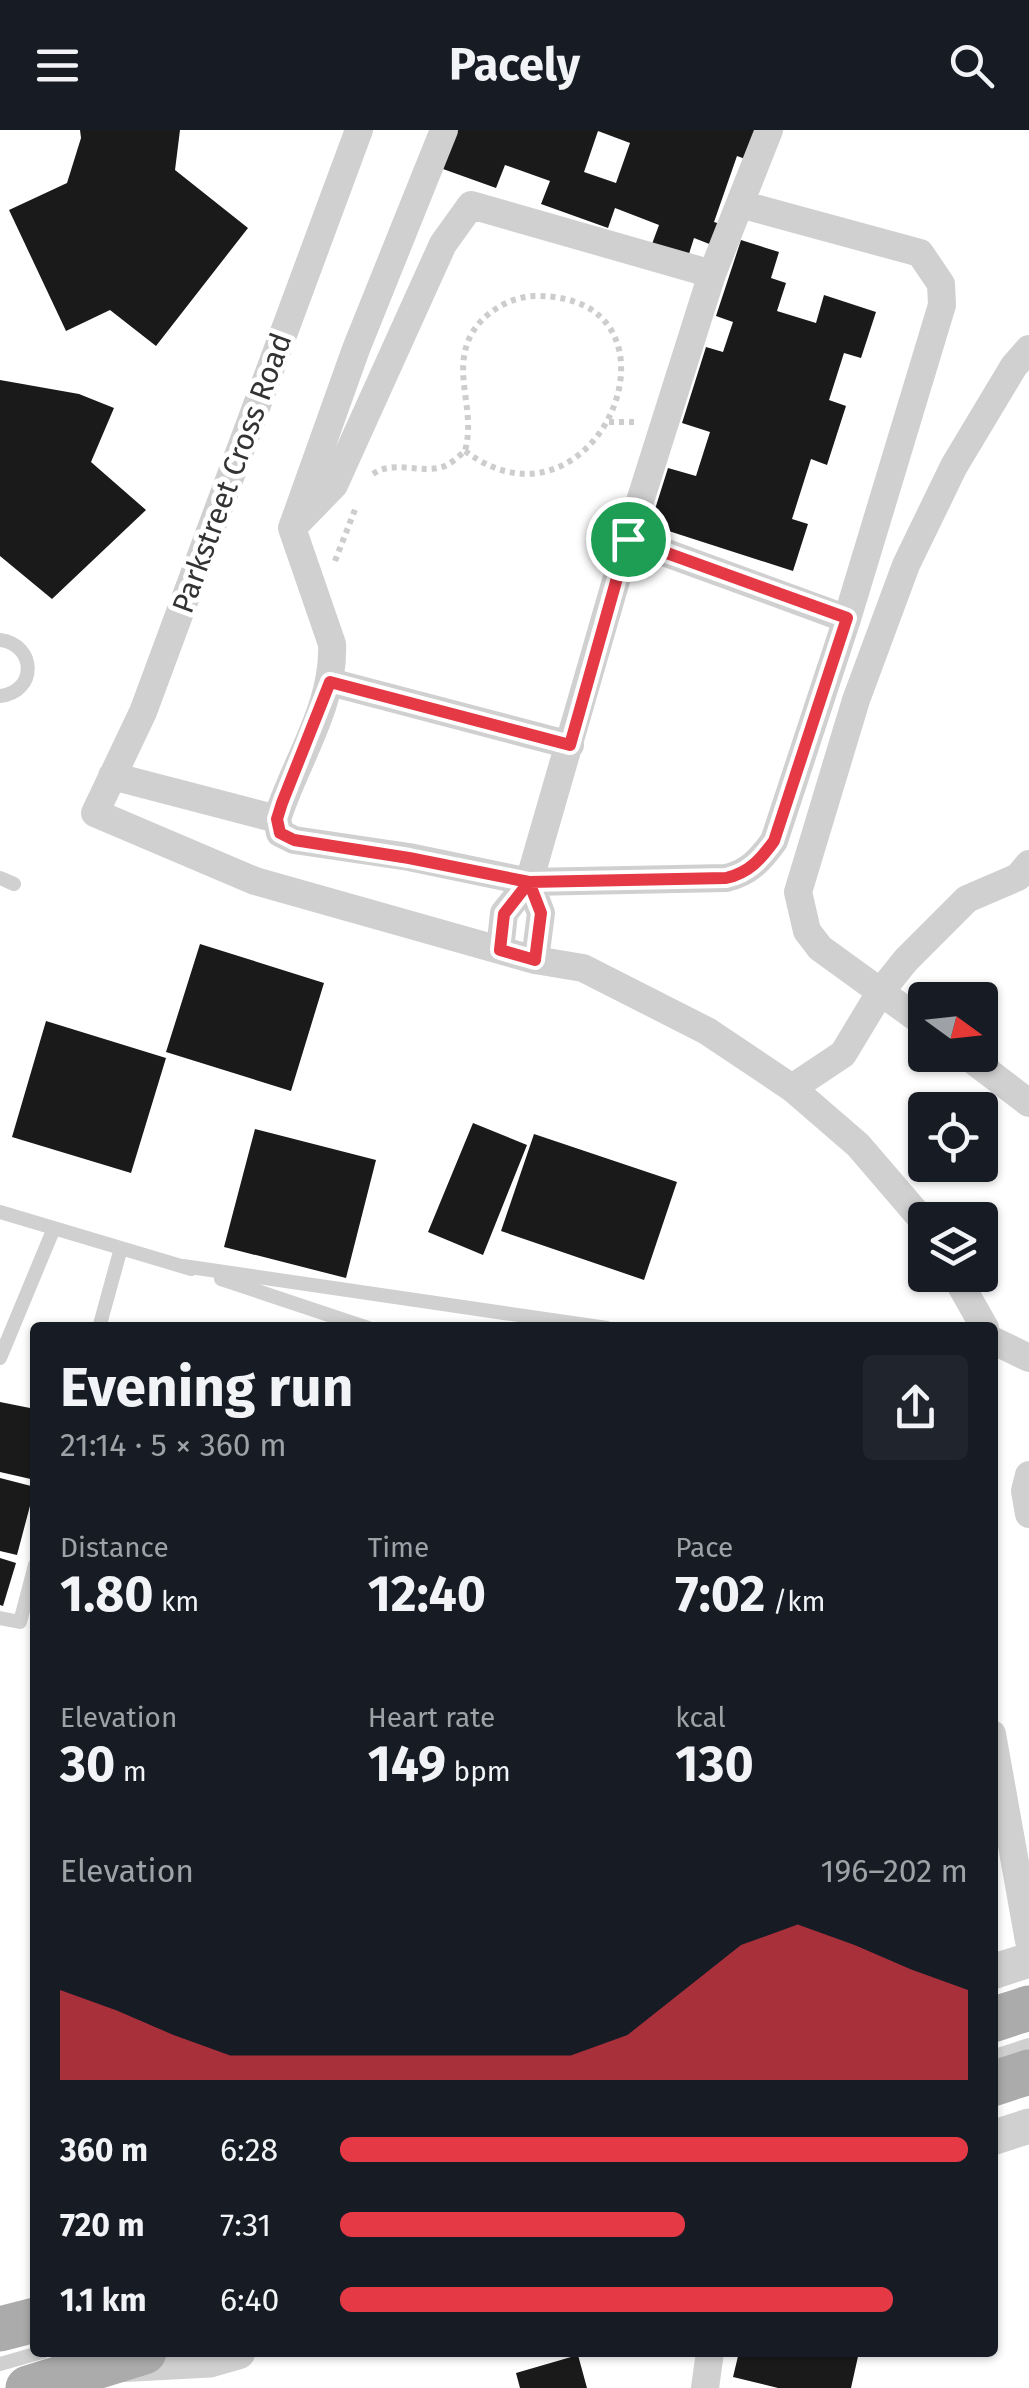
<!DOCTYPE html>
<meta charset="utf-8">
<style>
:root{--surface:#171b24;--page:#20242c;--text:#f1f3f6;--muted:#9ea1a6;--accent:#e63946}
body{margin:0;font-family:"Fira Sans",sans-serif;background:var(--page);color:var(--text);height:100vh;display:flex;flex-direction:column;font-size:38px;white-space:nowrap}
*{box-sizing:border-box;margin:0}
p{font-size:32px;color:var(--muted)}
.icon{flex:none;width:55px;height:55px;fill:none;stroke:currentColor;stroke-width:2;stroke-linecap:round;stroke-linejoin:round}
.map{position:relative;flex:1;overflow:hidden}
.panel{position:absolute;left:30px;top:1192px;width:968px;height:1035px;display:flex;flex-direction:column;background:var(--surface);border-radius:10px;box-shadow:0 2px 8px #0004}
.panel>*{flex:none}
.needle{width:65px;rotate:105deg}
.fabs{position:absolute;left:908px;top:852px;display:grid;gap:20px}
.fabs a{display:grid;place-items:center;width:90px;height:90px;border-radius:10px;background:var(--surface);box-shadow:0 2px 8px #0004;font-size:50px}
.pin{position:absolute;display:grid;place-items:center;width:85px;height:85px;color:#fff;margin:-42px;border:5px solid #fff;border-radius:50%;box-shadow:0 2px 10px #0007}
.round{display:grid;place-items:center;flex:none;width:105px;height:105px;border-radius:10px;background:var(--page)}
.overview{display:flex;align-items:center;justify-content:space-between;height:170px;padding:0 30px}
h1{font-size:55px;font-weight:700;line-height:75px}
.metrics{display:grid;grid-template-columns:repeat(3,1fr);gap:15px;height:170px;padding:10px 30px}
.metrics div{display:grid;align-content:center}
.metrics b{font-size:50px;font-weight:700}
.metrics small{font-size:28px;font-weight:400}
.metrics p{font-size:28px}
.chart{height:280px;padding:20px 30px}
.chart p{display:flex;justify-content:space-between}
.chart svg{width:100%;height:180px;margin-top:10px;fill:var(--accent);opacity:.7}
ul{padding:0 30px;list-style:none;font-size:32px}
li{display:grid;grid-template-columns:160px 120px 1fr;align-items:center;height:75px}
li i{height:25px;border-radius:12px;background:var(--accent)}
header{display:flex;justify-content:space-between;align-items:center;height:130px;padding:0 30px;background:var(--surface);font-size:45px;font-weight:700}
.map>svg:first-child{display:block}
.building{fill:#1a1a1a;fill-rule:evenodd}
.lines{fill:none;stroke-linecap:round;stroke-linejoin:round}
.path{stroke:#cdcdcd;stroke-width:6;stroke-dasharray:5 5;stroke-linecap:butt}
.service{stroke:#d0d0d0;stroke-width:14}
.minor{stroke:#d0d0d0;stroke-width:28}
.tertiary{stroke:#d0d0d0;stroke-width:35}
.primary{stroke:#ababab;stroke-width:45}
.route-casing{stroke:#fff;stroke-width:20}
.route{stroke:#e63946;stroke-width:12}
.labels{text-anchor:middle;stroke-width:10;stroke-linejoin:round;paint-order:stroke}
.street-label{font-size:30px;fill:#333;stroke:#fff}
</style>
<header><svg class="icon" aria-label="menu" viewBox="0 0 24 24"><path d="M4 6h16M4 12h16M4 18h16"/></svg>Pacely<svg class="icon" aria-label="search" viewBox="0 0 24 24"><circle cx="10" cy="10" r="6"/><path d="M15 15l6 6"/></svg></header>
<div class="map">
<svg width="1029" height="2258" viewBox="0 0 1029 2258">
<rect width="100%" height="100%" fill="#fff"/>
<!-- building -->
<path class="building" d="M80 0H180L175 40 248 98 156 216 110 180 66 201 9 80 67 53 81 8Z
M456 0H758L748 30 737 26 714 92 724 95 717 117 694 108 688 127 652 114 659 95 615 78 608 98 541 74 550 51 505 35 496 58 443 39ZM598 1 630 13 616 53 584 42Z
M741 110 779 122 771 148 786 153 777 181 816 193 824 165 876 182 861 228 844 223 829 270 846 276 827 335 811 329 792 389 808 394 793 441 650 395 668 338 696 346 710 302 682 293 706 217 723 222 733 192 716 186Z
M0 250 79 264 114 278 91 332 146 380 52 469 0 426Z
M200 814 324 853 291 961 166 922Z
M46 891 166 928 131 1043 12 1007Z
M473 993 527 1015 483 1125 428 1102Z
M255 999 376 1030 346 1148 224 1117Z
M534 1004 677 1052 644 1150 501 1101Z
M0 1272 35 1279V1350L0 1342Z
M0 1348 35 1357 17 1425 0 1421Z
M0 1428 16 1433 3 1476 0 1475Z
M739 2222H859L851 2258H778L733 2247Z
M578 2225 587 2258H520L516 2243Z"/>
<g class="lines">
<!-- path -->
<path class="path" d="M609 292H636
M373 344C394 329 422 345 445 336 452 333 459 326 465 321 476 281 453 246 469 209 480 184 510 166 536 166 701 165 598 420 465 321
M335 431 356 377"/>
<!-- service -->
<path class="service" d="M0 510C37 515 37 562 0 566
M0 748 14 754
M0 1082 191 1139
M183 1136 607 1198
M221 1149 368 1198
M99 1198 121 1118
M0 1228 54 1098
M0 1488 20 1492 35 1435
M992 1927 1029 1915
M0 2234 42 2222"/>
<!-- minor -->
<path class="minor" d="M359 0 143 582 95 683 255 751 535 830 583 838 707 901 792 958 858 1015 925 1093
M444 0 356 219 292 398 332 514C335 575 295 632 277 689L280 703 294 710 409 727 529 752 726 748C749 743 761 729 774 711L847 489 942 175 941 154 920 123 740 74
M299 391 334 355 443 114 471 75 712 144
M628 409 847 489
M330 552 570 615
M112 646 277 689
M529 752 541 783 535 830
M500 820 504 783 529 752 628 409 712 144 769 0
M925 894 820 818 807 801 798 762 856 570 906 435 954 336 1014 236 1029 219
M966 925 1029 973
M792 958 843 924 881 861 906 830 967 769 1018 747 1029 734
M955 1145 985 1198
M992 1210 1029 1228
M1029 1345 1025 1361 1029 1384
M992 1604 1029 1811
M705 2258 710 2222"/>
<!-- tertiary -->
<path class="tertiary" d="M992 1842 1029 1830
M992 2008 1029 1996
M115 2235 210 2230 238 2222"/>
<!-- primary -->
<path class="primary" d="M992 1890 1029 1878
M992 1954 1029 1942
M0 2199 35 2190
M28 2258 144 2222"/>
</g>
<g class="lines">
<!-- route casing -->
<g class="route-casing">
<path id="route" d="M628 409 570 615 330 552 282 673 277 689 280 703 294 710 409 728 529 752 504 784 500 820 535 830 541 783 529 752 726 748C749 743 761 729 774 711L847 488 628 409"/>
</g>
<!-- route -->
<use href="#route" class="route"/>
</g>
<g class="labels">
<!-- street labels -->
<g class="street-label">
<text transform="translate(232 343) rotate(-70)" y="10">Parkstreet Cross Road</text>
</g>
</g>
</svg>
<div class="fabs">
<a><svg class="needle" viewBox="-14 -14 28 28"><path d="M0-13l5 13h-10z" fill="#e53935"/><path d="M0 13l5-13h-10z" fill="#9ea1a6"/></svg></a>
<a><svg class="icon" aria-label="locate" viewBox="0 0 24 24"><circle cx="12" cy="12" r="6"/><path d="M12 2v4M12 18v4M2 12h4M18 12h4"/></svg></a>
<a><svg class="icon" aria-label="layers" viewBox="0 0 24 24"><path d="M12 4l9 5-9 5-9-5zM3 14l9 5 9-5"/></svg></a>
</div>
<div class="pin" style="left:628px;top:409px;background:#1e9e55"><svg class="icon" aria-label="arrive" viewBox="0 0 24 24"><path d="M6 21V4h12l-3 4 3 4H6"/></svg></div>
<section class="panel">
<div class="overview"><div><h1>Evening run</h1><p>21:14 · 5 × 360 m</p></div><a class="round"><svg class="icon" aria-label="share" viewBox="0 0 24 24"><path d="M12 15V3M7 8l5-5 5 5M5 13v7h14v-7"/></svg></a></div>
<div class="metrics">
<div><p>Distance</p><b>1.80<small> km</small></b></div>
<div><p>Time</p><b>12:40</b></div>
<div><p>Pace</p><b>7:02<small> /km</small></b></div>
</div>
<div class="metrics">
<div><p>Elevation</p><b>30<small> m</small></b></div>
<div><p>Heart rate</p><b>149<small> bpm</small></b></div>
<div><p>kcal</p><b>130</b></div>
</div>
<div class="chart"><p><span>Elevation</span>196–202 m</p>
<svg viewBox="0 0 160 44" preserveAspectRatio="none"><path d="M0 44V22L10 27L20 33L30 38L40 38L50 38L60 38L70 38L80 38L90 38L100 33L110 22L120 11L130 6L140 11L150 17L160 22V44z"/></svg>
</div>
<ul>
<li><b>360 m</b>6:28<i style="width:100%"></i></li>
<li><b>720 m</b>7:31<i style="width:55%"></i></li>
<li><b>1.1 km</b>6:40<i style="width:88%"></i></li>
</ul>
</section>
</div>
